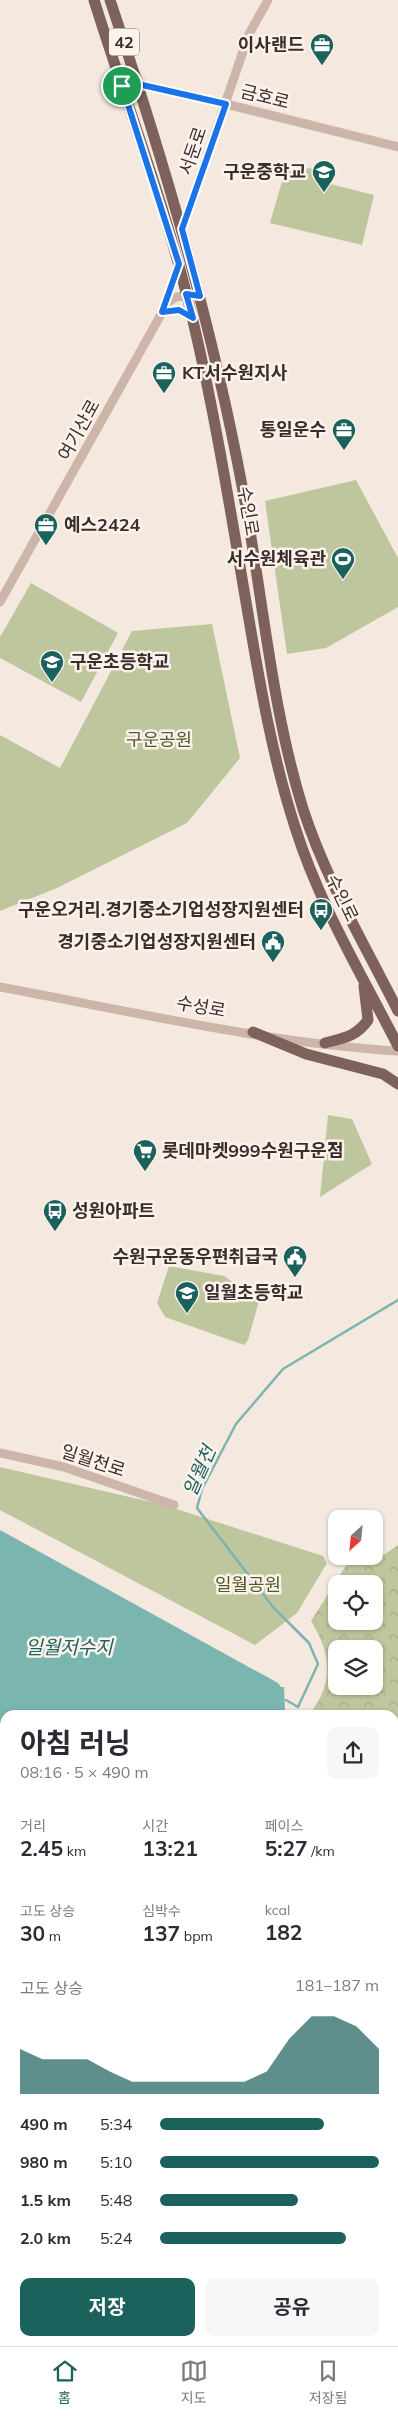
<!DOCTYPE html>
<html lang="ko">
<meta charset="utf-8">
<style>
:root{--surface:#fff;--page:#f7f7f7;--text:#2b2b33;--muted:#7c7c81;--line:#e1e1e2;--accent:#1b615c}
body{margin:0;font-family:Mulish,"Noto Sans KR",sans-serif;background:var(--page);color:var(--text);height:100vh;display:flex;flex-direction:column;font-size:19px;white-space:nowrap}
*{box-sizing:border-box;margin:0}
p{font-size:16px;color:var(--muted)}
.icon{flex:none;width:28px;height:28px;fill:none;stroke:currentColor;stroke-width:2;stroke-linecap:round;stroke-linejoin:round}
.map{position:relative;flex:1;overflow:hidden}
.sheet{position:absolute;left:0px;top:1710px;width:399px;height:636px;display:flex;flex-direction:column;background:var(--surface);border-radius:15px 15px 0 0;box-shadow:0 1px 4px #0004}
.sheet>*{flex:none}
.needle{width:32px;rotate:207deg}
.controls{position:absolute;left:328px;top:1510px;display:grid;gap:10px}
.controls a{display:grid;place-items:center;width:55px;height:55px;border-radius:10px;background:var(--surface);box-shadow:0 1px 4px #0004;font-size:25px}
.pin{position:absolute;display:grid;place-items:center;width:42px;height:42px;color:#fff;margin:-21px;border:2px solid #fff;border-radius:50%;box-shadow:0 1px 5px #0007}
.round{display:grid;place-items:center;flex:none;width:52px;height:52px;border-radius:10px;background:var(--page)}
.summary{display:flex;align-items:center;justify-content:space-between;height:85px;padding:0 20px}
h1{font-size:28px;font-weight:700;line-height:38px}
.stats{display:grid;grid-template-columns:repeat(3,1fr);gap:8px;height:85px;padding:5px 20px}
.stats div{display:grid;align-content:center}
.stats b{font-size:21px;font-weight:700}
.stats small{font-size:14px;font-weight:400}
.stats p{font-size:14px}
.chart{height:140px;padding:10px 20px}
.chart p{display:flex;justify-content:space-between}
.chart svg{width:100%;height:90px;margin-top:5px;fill:var(--accent);opacity:.7}
.action{display:flex;gap:10px;margin-top:auto;padding:10px 20px}
.action a{flex:1;height:58px;border-radius:10px;background:var(--accent);color:#fff;font-size:20px;font-weight:700;line-height:58px;text-align:center}
.action a+a{background:var(--page);color:var(--text)}
ul{padding:0 20px;list-style:none;font-size:16px}
li{display:grid;grid-template-columns:80px 60px 1fr;align-items:center;height:38px}
li i{height:12px;border-radius:6px;background:var(--accent)}
.dock{display:flex;justify-content:space-around;align-items:center;height:70px;border-top:1px solid var(--line);background:var(--surface);font-size:14px;color:var(--muted)}
.dock a{display:grid;justify-items:center;gap:2px}
.dock .current{color:var(--accent)}
.map>svg:first-child{display:block}
.green{fill:#bec69d}
.forest{fill:url(#forest-crowns);fill-rule:evenodd}
.water{fill:#7bb5af}
.lines{fill:none;stroke-linecap:round;stroke-linejoin:round}
.stream{stroke:#7bb5af;stroke-width:2.5}
.tertiary{stroke:#ceb5a9;stroke-width:9}
.secondary{stroke:#a3837a;stroke-width:10}
.primary{stroke:#7e615a;stroke-width:11}
.route-casing{stroke:#fff;stroke-width:10}
.route{stroke:#1a73e8;stroke-width:6}
.labels{text-anchor:middle;stroke-width:5;stroke-linejoin:round;paint-order:stroke}
.shield{fill:#fcf2ec;stroke:#756864;stroke-width:1}
.shield-label{font-size:16px;font-weight:bold;fill:#3b2d2a}
.poi-label{font-size:18px;font-weight:bold;fill:#3b2d2a;stroke:#fcf2ec;text-anchor:end}
.street-label{font-size:18px;fill:#3b2d2a;stroke:#fcf2ec}
.park-label{font-size:18px;fill:#515c2b;stroke:#fcf2ec}
.water-label{font-size:19px;font-style:italic;fill:#1b615c;stroke:#fcf2ec}
</style>
<div class="map">
<svg width="398" height="2346" viewBox="0 0 398 2346">
<defs>
<pattern id="forest-crowns" width="20" height="18" patternUnits="userSpaceOnUse" patternTransform="scale(1.25)"><rect width="20" height="18" fill="#bec69d"/><path d="M2 6a3 3 0 1 1 6 0M12 15a3 3 0 1 1 6 0" fill="none" stroke="#a4aa87"/></pattern>
</defs>
<rect width="100%" height="100%" fill="#f5e8df"/>
<!-- green -->
<path class="green" d="M287 164 313 169 314 180 374 195 362 245 270 223Z
M356 480 398 558V607L326 648 287 654 265 501Z
M31 583 118 633 81 702 0 658V637Z
M212 624 240 758 187 823 57 888 0 911V735L60 768 132 631Z
M328 1115 352 1119 372 1164 320 1197Z
M169 1266 224 1276 259 1301 248 1340 244 1345 165 1317 157 1303Z
M0 1467 164 1505 323 1556 327 1563 297 1613 255 1645 0 1510Z
M0 2175 5 2179V2246L0 2243Z
M5 2332V2341H56L66 2346H0V2333Z"/>
<!-- forest -->
<path class="forest" d="M374 1545 382 1556 398 1545V1955L394 1962V1857L397 1854 394 1850V1715H309C334 1683 332 1655 311 1621L352 1556H374ZM336 1584H374V1621H336ZM336 1649H374V1686H336Z
M394 2056H398V2346H241L244 2341H394Z"/>
<!-- water -->
<path class="water" d="M0 1530 278 1683 281 1687H284L285 1711H268L258 1715H5V2170L0 2166Z"/>
<g class="lines">
<!-- stream -->
<path class="stream" d="M286 1700 298 1707 318 1664 309 1643 273 1607 197 1508 202 1489 236 1424 283 1369 398 1300"/>
<!-- tertiary -->
<path class="tertiary" d="M122 86 138 84 226 104 398 147
M182 229 249 34 268 0
M179 264 162 312 179 310 193 318
M0 602 168 302 176 297 192 295
M0 987C129 1011 267 1043 398 1051
M0 1453 64 1467 174 1505
M394 1979 398 1972
M394 2038 398 2030
M0 2273 5 2275
M122 2341 131 2346"/>
<!-- secondary -->
<path class="secondary" d="M394 1999 398 1992
M394 2017 398 2010
M188 2346 191 2341
M213 2346 215 2341"/>
<!-- primary -->
<path class="primary" d="M94 0C127 106 168 212 193 321 215 414 230 508 246 602 259 678 271 753 295 827 319 904 362 975 398 1046
M110 0C164 161 212 324 243 491 263 597 271 706 303 809 326 880 365 945 398 1011
M253 1032 306 1054 383 1074 398 1084
M325 1043C343 1038 356 1037 368 1020L364 986"/>
</g>
<g class="lines">
<!-- route casing -->
<g class="route-casing">
<path id="route" d="M138 84 226 104 182 229 200 296 186 294 193 318 179 310 162 312 179 264 122 86Z"/>
</g>
<!-- route -->
<use href="#route" class="route"/>
</g>
<!-- icons -->
<defs>
<g id="office-pin" transform="scale(1.25)"><path d="M0 17L-7.5 6A9.5 9.5 0 1 1 7.5 6Z" fill="#1b615c" stroke="#fcf2ec"/><path d="M-6-3h4V-5.5h4V-3h4V5H-6ZM-1-4.5V-3h2v-1.5ZM-6 0V1H6V0Z" fill="#fff"/></g>
<g id="school-pin" transform="scale(1.25)"><path d="M0 17L-7.5 6A9.5 9.5 0 1 1 7.5 6Z" fill="#1b615c" stroke="#fcf2ec"/><path d="M0-5L7-2L0 1L-7-2ZM-4 1L0 2.5L4 1V4Q0 6-4 4Z" fill="#fff"/></g>
<g id="stadium-pin" transform="scale(1.25)"><path d="M0 17L-7.5 6A9.5 9.5 0 1 1 7.5 6Z" fill="#1b615c" stroke="#fcf2ec"/><path d="M0-5a6.5 5 0 1 0 0 10a6.5 5 0 1 0 0-10ZM-3.5-1.8h7v3.6h-7Z" fill="#fff"/></g>
<g id="bus-pin" transform="scale(1.25)"><path d="M0 17L-7.5 6A9.5 9.5 0 1 1 7.5 6Z" fill="#1b615c" stroke="#fcf2ec"/><path d="M-5-6H5V4H4V6H2V4H-2V6H-4V4H-5ZM-3.5-4V0h7V-4ZM-3.5 1.2v1.5H-2V1.2ZM2 1.2v1.5H3.5V1.2Z" fill="#fff"/></g>
<g id="civic-pin" transform="scale(1.25)"><path d="M0 17L-7.5 6A9.5 9.5 0 1 1 7.5 6Z" fill="#1b615c" stroke="#fcf2ec"/><path d="M-.6-6.5H3V-4.5H.6V-3L4-1V1h2V6H-6V1h2V-1L-.6-3ZM-1.2 2.5V6h2.4V2.5Z" fill="#fff"/></g>
<g id="supermarket-pin" transform="scale(1.25)"><path d="M0 17L-7.5 6A9.5 9.5 0 1 1 7.5 6Z" fill="#1b615c" stroke="#fcf2ec"/><path d="M-6-5.5h2.5l.6 2H6L4.5 2H-2.5L-4.4-4H-6ZM-1.5 3.2a1.3 1.3 0 1 0 .1 0ZM3 3.2a1.3 1.3 0 1 0 .1 0Z" fill="#fff"/></g>
</defs>
<g fill-rule="evenodd">
<use href="#office-pin" x="322" y="45"/>
<use href="#school-pin" x="324" y="172"/>
<use href="#office-pin" x="164" y="373"/>
<use href="#office-pin" x="344" y="430"/>
<use href="#office-pin" x="46" y="525"/>
<use href="#stadium-pin" x="343" y="559"/>
<use href="#school-pin" x="52" y="662"/>
<use href="#bus-pin" x="321" y="910"/>
<use href="#civic-pin" x="273" y="942"/>
<use href="#supermarket-pin" x="145" y="1151"/>
<use href="#bus-pin" x="55" y="1211"/>
<use href="#civic-pin" x="295" y="1257"/>
<use href="#school-pin" x="187" y="1293"/>
</g>
<g class="labels">
<!-- shield labels -->
<rect class="shield" x="109" y="28.5" width="30" height="27" rx="4"/>
<g class="shield-label">
<text x="124" y="48">42</text>
</g>
<!-- poi labels -->
<g class="poi-label">
<text x="304" y="51">이사랜드</text>
<text x="306" y="178">구운중학교</text>
<text x="182" y="379" text-anchor="start">KT서수원지사</text>
<text x="326" y="436">통일운수</text>
<text x="64" y="531" text-anchor="start">예스2424</text>
<text x="326" y="565">서수원체육관</text>
<text x="70" y="668" text-anchor="start">구운초등학교</text>
<text x="304" y="916">구운오거리.경기중소기업성장지원센터</text>
<text x="256" y="948">경기중소기업성장지원센터</text>
<text x="162" y="1157" text-anchor="start">롯데마켓999수원구운점</text>
<text x="72" y="1217" text-anchor="start">성원아파트</text>
<text x="278" y="1263">수원구운동우편취급국</text>
<text x="204" y="1299" text-anchor="start">일월초등학교</text>
</g>
<!-- street labels -->
<g class="street-label">
<text transform="translate(265 97) rotate(14)" y="6">금호로</text>
<text transform="translate(193 151) rotate(-71)" y="6">서둔로</text>
<text transform="translate(79 430) rotate(-61)" y="6">여기산로</text>
<text transform="translate(248 511) rotate(80)" y="6">수인로</text>
<text transform="translate(342 898) rotate(64)" y="6">수인로</text>
<text transform="translate(201 1007) rotate(10)" y="6">수성로</text>
<text transform="translate(93 1461) rotate(18)" y="6">일월천로</text>
</g>
<!-- park labels -->
<g class="park-label">
<text x="159" y="746">구운공원</text>
<text x="248" y="1591">일월공원</text>
</g>
<!-- water labels -->
<g class="water-label">
<text transform="translate(199 1471) rotate(-66)" y="7">일월천</text>
<text x="69" y="1654">일월저수지</text>
</g>
</g>
</svg>
<div class="controls">
<a><svg class="needle" viewBox="-14 -14 28 28"><path d="M0-13l5 13h-10z" fill="#e53935"/><path d="M0 13l5-13h-10z" fill="#7c7c81"/></svg></a>
<a><svg class="icon" aria-label="locate" viewBox="0 0 24 24"><circle cx="12" cy="12" r="6"/><path d="M12 2v4M12 18v4M2 12h4M18 12h4"/></svg></a>
<a><svg class="icon" aria-label="layers" viewBox="0 0 24 24"><path d="M12 4l9 5-9 5-9-5zM3 14l9 5 9-5"/></svg></a>
</div>
<div class="pin" style="left:122px;top:86px;background:#1e9e55"><svg class="icon" aria-label="arrive" viewBox="0 0 24 24"><path d="M6 21V4h12l-3 4 3 4H6"/></svg></div>
<section class="sheet">
<div class="summary"><div><h1>아침 러닝</h1><p>08:16 · 5 × 490 m</p></div><a class="round"><svg class="icon" aria-label="share" viewBox="0 0 24 24"><path d="M12 15V3M7 8l5-5 5 5M5 13v7h14v-7"/></svg></a></div>
<div class="stats">
<div><p>거리</p><b>2.45<small> km</small></b></div>
<div><p>시간</p><b>13:21</b></div>
<div><p>페이스</p><b>5:27<small> /km</small></b></div>
</div>
<div class="stats">
<div><p>고도 상승</p><b>30<small> m</small></b></div>
<div><p>심박수</p><b>137<small> bpm</small></b></div>
<div><p>kcal</p><b>182</b></div>
</div>
<div class="chart"><p><span>고도 상승</span>181–187 m</p>
<svg viewBox="0 0 160 44" preserveAspectRatio="none"><path d="M0 44V22L10 27L20 27L30 27L40 33L50 38L60 38L70 38L80 38L90 38L100 38L110 33L120 17L130 6L140 6L150 11L160 22V44z"/></svg>
</div>
<ul>
<li><b>490 m</b>5:34<i style="width:75%"></i></li>
<li><b>980 m</b>5:10<i style="width:100%"></i></li>
<li><b>1.5 km</b>5:48<i style="width:63%"></i></li>
<li><b>2.0 km</b>5:24<i style="width:85%"></i></li>
</ul>
<div class="action"><a>저장</a><a>공유</a></div>
</section>
</div>
<nav class="dock">
<a class="current"><svg class="icon" aria-label="home" viewBox="0 0 24 24"><path d="M3 11l9-7 9 7M6 9v11h12V9"/></svg>홈</a>
<a><svg class="icon" aria-label="map" viewBox="0 0 24 24"><path d="M3 6l6-2 6 2 6-2v14l-6 2-6-2-6 2zM9 4v14M15 6v14"/></svg>지도</a>
<a><svg class="icon" aria-label="saved" viewBox="0 0 24 24"><path d="M7 4h10v16l-5-4-5 4z"/></svg>저장됨</a>
</nav>
